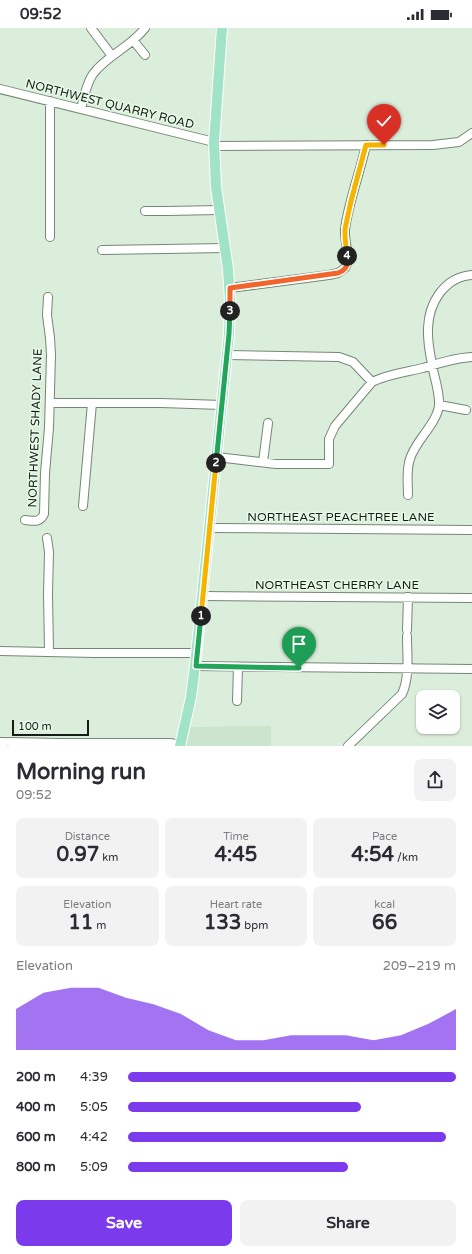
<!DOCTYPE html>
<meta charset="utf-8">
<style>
:root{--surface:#fff;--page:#f2f2f3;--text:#2b2b33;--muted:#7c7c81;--accent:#7c3aed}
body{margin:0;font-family:"Varela Round",sans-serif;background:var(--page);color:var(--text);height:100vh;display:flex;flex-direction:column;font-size:15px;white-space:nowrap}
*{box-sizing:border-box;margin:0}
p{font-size:13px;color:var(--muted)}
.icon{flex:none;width:22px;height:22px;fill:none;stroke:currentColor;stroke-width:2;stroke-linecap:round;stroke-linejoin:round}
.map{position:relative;height:718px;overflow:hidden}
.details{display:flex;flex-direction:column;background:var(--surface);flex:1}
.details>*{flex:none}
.controls{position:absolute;left:416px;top:662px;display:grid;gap:8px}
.controls a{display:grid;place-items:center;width:44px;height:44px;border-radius:8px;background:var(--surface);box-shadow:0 1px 3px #0004;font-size:20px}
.scale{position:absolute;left:12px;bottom:10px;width:77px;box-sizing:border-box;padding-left:4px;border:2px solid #161c16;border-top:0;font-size:11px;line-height:14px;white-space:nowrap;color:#161c16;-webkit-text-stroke:3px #e8fbe8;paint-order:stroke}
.pin{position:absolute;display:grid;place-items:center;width:34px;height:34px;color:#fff;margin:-41px -17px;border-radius:50% 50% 50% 0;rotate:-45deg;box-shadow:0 0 4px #0007}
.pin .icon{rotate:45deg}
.km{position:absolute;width:20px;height:20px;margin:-10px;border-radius:50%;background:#222;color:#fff;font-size:11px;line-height:20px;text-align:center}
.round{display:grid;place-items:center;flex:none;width:42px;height:42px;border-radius:8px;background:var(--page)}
.head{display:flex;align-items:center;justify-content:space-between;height:68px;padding:0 16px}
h1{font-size:22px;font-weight:800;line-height:30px}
.metrics{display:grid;grid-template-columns:repeat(3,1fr);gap:6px;height:68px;padding:4px 16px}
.metrics div{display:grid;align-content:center;border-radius:8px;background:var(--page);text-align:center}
.metrics b{font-size:20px;font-weight:800}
.metrics small{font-size:11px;font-weight:400}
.metrics p{font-size:11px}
.chart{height:112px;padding:8px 16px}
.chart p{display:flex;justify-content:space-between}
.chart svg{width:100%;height:72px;margin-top:4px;fill:var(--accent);opacity:.7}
.action{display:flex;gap:8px;margin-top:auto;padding:8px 16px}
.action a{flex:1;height:46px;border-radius:8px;background:var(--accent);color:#fff;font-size:16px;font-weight:800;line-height:46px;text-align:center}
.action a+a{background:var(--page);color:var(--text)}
ul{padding:0 16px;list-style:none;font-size:13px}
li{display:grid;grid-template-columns:64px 48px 1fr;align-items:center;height:30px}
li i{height:10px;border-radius:5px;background:var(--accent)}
.status{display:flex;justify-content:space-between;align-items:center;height:28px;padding:0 20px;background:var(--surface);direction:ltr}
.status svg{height:11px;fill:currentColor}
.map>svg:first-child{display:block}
.built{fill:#cbe4cc}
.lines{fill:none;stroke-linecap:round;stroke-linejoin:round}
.minor-casing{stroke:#768776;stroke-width:10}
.major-casing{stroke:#fff;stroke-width:12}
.minor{stroke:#fff;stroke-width:8}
.major{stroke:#a0e3c7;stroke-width:10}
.split-1-casing{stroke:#fff;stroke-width:8}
.split-2-casing{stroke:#fff;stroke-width:8}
.split-3-casing{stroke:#fff;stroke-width:8}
.split-4-casing{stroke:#fff;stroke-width:8}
.split-5-casing{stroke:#fff;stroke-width:8}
.split-1{stroke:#22a559;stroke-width:5}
.split-2{stroke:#f5b400;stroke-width:5}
.split-3{stroke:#22a559;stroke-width:5}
.split-4{stroke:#f0652b;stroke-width:5}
.split-5{stroke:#f5b400;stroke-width:5}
.labels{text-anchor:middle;stroke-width:3;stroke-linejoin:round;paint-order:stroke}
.street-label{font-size:12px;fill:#161c16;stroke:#e8fbe8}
</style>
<div class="status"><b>09:52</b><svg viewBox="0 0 49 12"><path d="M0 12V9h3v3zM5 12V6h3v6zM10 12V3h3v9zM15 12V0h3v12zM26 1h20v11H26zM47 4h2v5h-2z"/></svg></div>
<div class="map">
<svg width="472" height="718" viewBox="0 0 472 718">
<rect width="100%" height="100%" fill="#dbeddb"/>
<!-- built -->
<path class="built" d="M271 698V718H184L189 699Z"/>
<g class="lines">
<!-- minor casing -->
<g class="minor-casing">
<path id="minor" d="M91 0 112 28
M133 12 145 27
M0 61 214 114
M81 81C84 69 86 56 93 46 107 27 131 19 145 0
M214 118 433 117 459 114 472 105
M145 183H167L219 182
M50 209V73
M102 222 226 220
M230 260 329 247 338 245 345 240C351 229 344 214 345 201 349 172 360 145 366 117
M227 327 339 329 353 334 372 354C388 346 406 344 423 340 439 335 455 330 472 329
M50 375H161L222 377
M439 377 466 382
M217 429 276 436H329V411L335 398 372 354
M263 434 268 395
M408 467C408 455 406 442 410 431 415 413 436 397 439 378 440 363 434 350 432 336 427 312 424 287 439 266 447 255 458 248 472 247
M83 478 92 375
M25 492C33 493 40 495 44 486L45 445 49 400 51 327 50 310 47 287 48 269
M210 500 472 502
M47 510 49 524 48 566 49 623
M203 568 472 570
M407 602 408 569
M0 623 95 625H197
M195 638 472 641
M237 673 238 639
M0 714H6
M10 714 60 715H170L180 717
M348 718 402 666C410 649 407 626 407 608"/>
</g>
<!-- major casing -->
<g class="major-casing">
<path id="major" d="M180 718 191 669 195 638 229 306 230 273 228 241 216 159 214 114 222 0"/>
</g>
<!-- minor -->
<use href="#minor" class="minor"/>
<!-- major -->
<use href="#major" class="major"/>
</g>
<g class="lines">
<!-- split-1 casing -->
<g class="split-1-casing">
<path id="split-1" d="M201 588 196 638 299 640"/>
</g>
<!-- split-2 casing -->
<g class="split-2-casing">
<path id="split-2" d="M201 588 216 435"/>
</g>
<!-- split-3 casing -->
<g class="split-3-casing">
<path id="split-3" d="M216 435 229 306 230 283"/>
</g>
<!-- split-4 casing -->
<g class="split-4-casing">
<path id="split-4" d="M230 283V260L338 245C346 242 349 236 347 228"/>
</g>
<!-- split-5 casing -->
<g class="split-5-casing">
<path id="split-5" d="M347 228 345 209V201L351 173 366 117H384"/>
</g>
<!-- split-1 -->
<use href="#split-1" class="split-1"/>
<!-- split-2 -->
<use href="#split-2" class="split-2"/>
<!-- split-3 -->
<use href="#split-3" class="split-3"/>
<!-- split-4 -->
<use href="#split-4" class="split-4"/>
<!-- split-5 -->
<use href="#split-5" class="split-5"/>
</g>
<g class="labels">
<!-- street labels -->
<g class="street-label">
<text transform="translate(110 76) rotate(14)" y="4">NORTHWEST QUARRY ROAD</text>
<text transform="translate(35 400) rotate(-88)" y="4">NORTHWEST SHADY LANE</text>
<text x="341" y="493">NORTHEAST PEACHTREE LANE</text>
<text x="337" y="561">NORTHEAST CHERRY LANE</text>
</g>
</g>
</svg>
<div class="controls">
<a><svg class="icon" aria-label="layers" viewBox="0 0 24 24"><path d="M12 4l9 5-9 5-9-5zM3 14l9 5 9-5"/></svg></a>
</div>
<div class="scale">100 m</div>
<div class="pin" style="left:299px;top:640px;background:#1e9e55"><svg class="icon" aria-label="arrive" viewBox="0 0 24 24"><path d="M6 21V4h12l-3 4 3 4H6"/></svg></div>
<div class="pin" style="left:384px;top:117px;background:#d93025"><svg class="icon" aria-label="check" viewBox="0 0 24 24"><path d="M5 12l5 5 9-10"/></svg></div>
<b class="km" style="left:201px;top:588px">1</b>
<b class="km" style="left:216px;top:435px">2</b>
<b class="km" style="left:230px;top:283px">3</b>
<b class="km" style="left:347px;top:228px">4</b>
</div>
<section class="details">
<div class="head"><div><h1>Morning run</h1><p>09:52</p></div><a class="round"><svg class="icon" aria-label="share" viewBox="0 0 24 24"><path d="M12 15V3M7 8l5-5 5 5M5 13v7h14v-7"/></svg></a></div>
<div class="metrics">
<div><p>Distance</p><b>0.97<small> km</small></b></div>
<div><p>Time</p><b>4:45</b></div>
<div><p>Pace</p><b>4:54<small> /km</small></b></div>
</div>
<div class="metrics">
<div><p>Elevation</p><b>11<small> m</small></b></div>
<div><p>Heart rate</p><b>133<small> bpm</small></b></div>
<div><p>kcal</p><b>66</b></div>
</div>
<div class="chart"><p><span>Elevation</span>209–219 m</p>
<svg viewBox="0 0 160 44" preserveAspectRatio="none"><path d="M0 44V19L10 9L20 6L30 6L40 12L50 16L60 22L70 32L80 38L90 38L100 35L110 35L120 35L130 38L140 35L150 28L160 19V44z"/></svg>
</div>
<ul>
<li><b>200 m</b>4:39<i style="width:100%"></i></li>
<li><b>400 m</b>5:05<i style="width:71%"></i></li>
<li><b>600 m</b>4:42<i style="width:97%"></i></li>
<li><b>800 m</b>5:09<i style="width:67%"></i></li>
</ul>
<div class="action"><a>Save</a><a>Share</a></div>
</section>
